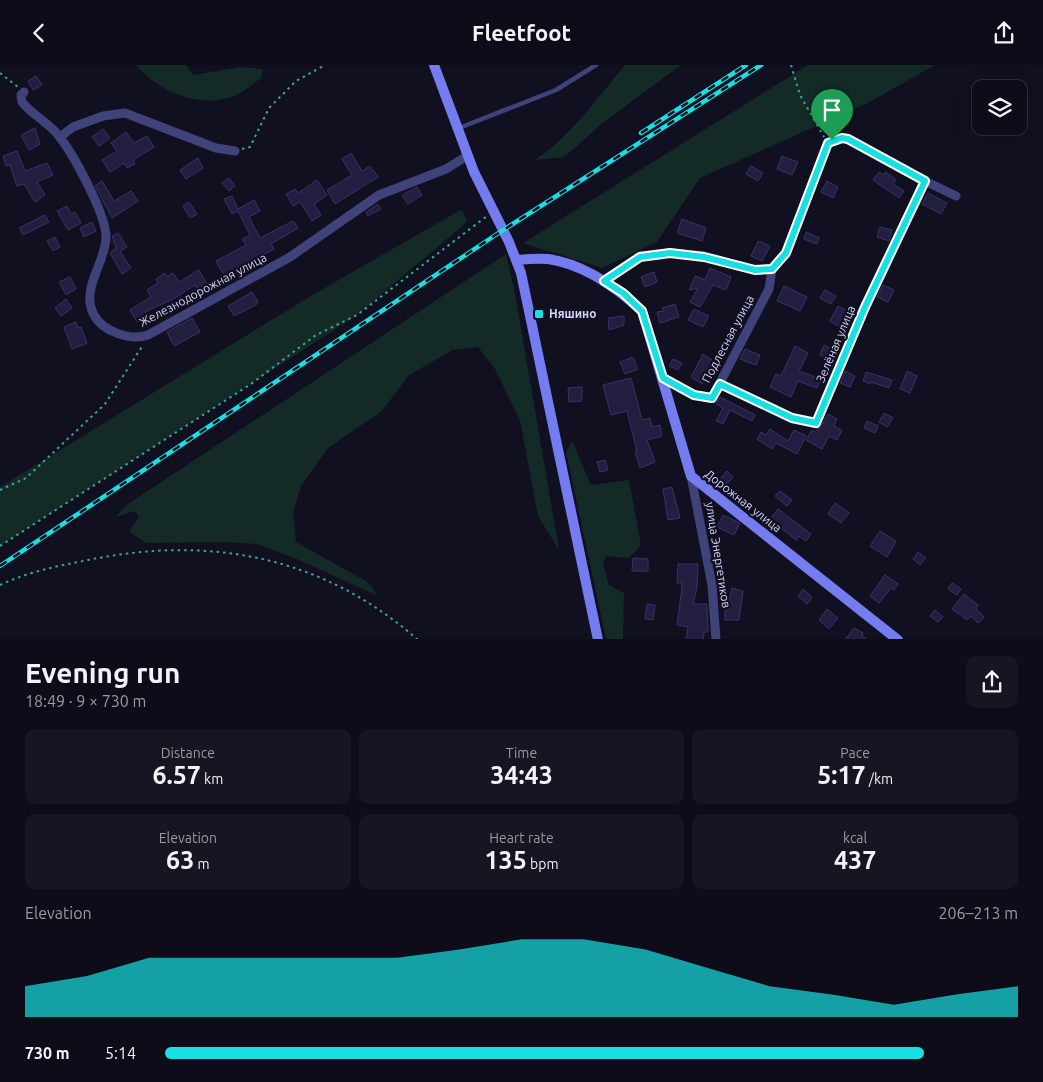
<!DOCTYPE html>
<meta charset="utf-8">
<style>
:root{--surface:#0d0c18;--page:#161521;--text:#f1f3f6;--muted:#9a9ba2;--line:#2d2c37;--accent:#18dfe1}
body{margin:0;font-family:Ubuntu,sans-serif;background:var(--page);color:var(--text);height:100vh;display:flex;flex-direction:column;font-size:19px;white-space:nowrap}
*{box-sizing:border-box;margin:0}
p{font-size:16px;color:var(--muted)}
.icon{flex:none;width:28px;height:28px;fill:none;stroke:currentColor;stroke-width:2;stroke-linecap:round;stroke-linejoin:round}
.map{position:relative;height:574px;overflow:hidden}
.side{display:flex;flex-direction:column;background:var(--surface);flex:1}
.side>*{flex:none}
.buttons{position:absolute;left:972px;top:15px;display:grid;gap:10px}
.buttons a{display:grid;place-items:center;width:55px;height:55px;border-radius:10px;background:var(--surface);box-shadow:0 5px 20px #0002,0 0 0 1px var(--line);font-size:25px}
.pin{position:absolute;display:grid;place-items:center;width:42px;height:42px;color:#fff;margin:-51px -21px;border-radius:50% 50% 50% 0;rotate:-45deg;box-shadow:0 0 5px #0007}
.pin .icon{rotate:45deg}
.round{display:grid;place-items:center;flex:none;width:52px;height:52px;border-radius:10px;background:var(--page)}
.head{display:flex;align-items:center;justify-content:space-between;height:85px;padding:0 25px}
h1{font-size:28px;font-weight:700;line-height:38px}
.stats{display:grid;grid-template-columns:repeat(3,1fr);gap:8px;height:85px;padding:5px 25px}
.stats div{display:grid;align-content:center;border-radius:10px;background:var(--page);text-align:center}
.stats b{font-size:25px;font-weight:700}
.stats small{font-size:14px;font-weight:400}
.stats p{font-size:14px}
.chart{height:140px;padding:10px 25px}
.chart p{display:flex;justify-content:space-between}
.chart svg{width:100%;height:90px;margin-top:5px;fill:var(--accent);opacity:.7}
ul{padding:0 25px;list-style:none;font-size:16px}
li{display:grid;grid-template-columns:80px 60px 1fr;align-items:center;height:38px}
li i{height:12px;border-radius:6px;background:var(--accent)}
header{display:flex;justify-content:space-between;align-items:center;height:65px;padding:0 25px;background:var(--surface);font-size:22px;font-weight:700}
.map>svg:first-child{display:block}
.green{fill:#132a27}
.building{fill:#221e3f;stroke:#383269}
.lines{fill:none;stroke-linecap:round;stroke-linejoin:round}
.path{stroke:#3ba797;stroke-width:2;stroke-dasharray:2.5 4;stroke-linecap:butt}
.lane{stroke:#40427a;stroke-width:4.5}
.street{stroke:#40427a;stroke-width:9}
.secondary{stroke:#757cf0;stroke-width:10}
.rail-casing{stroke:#18dfe1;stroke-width:4.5}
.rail{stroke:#111020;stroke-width:2.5;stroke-dasharray:8;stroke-linecap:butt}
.route-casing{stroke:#fff;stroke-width:10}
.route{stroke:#18dfe1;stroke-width:6}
.poi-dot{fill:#18dfe1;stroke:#111020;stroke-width:2}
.labels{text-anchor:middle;stroke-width:4.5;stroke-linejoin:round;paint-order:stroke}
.street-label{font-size:12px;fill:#d5d4fa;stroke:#111020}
.poi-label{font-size:12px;font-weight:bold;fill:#d5d4fa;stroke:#111020;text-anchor:start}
</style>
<header><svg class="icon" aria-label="back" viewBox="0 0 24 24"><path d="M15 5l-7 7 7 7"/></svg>Fleetfoot<svg class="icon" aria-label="share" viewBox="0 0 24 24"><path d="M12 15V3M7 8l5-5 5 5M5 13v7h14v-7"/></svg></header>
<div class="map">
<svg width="1043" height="575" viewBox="0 0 1043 575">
<rect width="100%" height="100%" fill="#111020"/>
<!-- green -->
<path class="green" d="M136 0H186L193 10 242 2 263 4 261 13C253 19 244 27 235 31 200 44 159 27 136 0Z
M625 0H681L604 57 571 86 563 92 535 95C571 71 597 33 625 0Z
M808 0H935L868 38 700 113 657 177 602 203 523 178Z
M462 144 467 157 357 250 0 481V422L309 232Z
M506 189 515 228 559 485 538 451 520 355 495 304 478 282 453 285 409 310 382 346 328 383 301 421 293 448 296 477 364 515 372 521 376 530 297 494 257 479 223 477 146 478 129 467 139 452 135 446 116 452 125 441Z
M572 376 591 420 629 415 641 480 629 493 606 491 603 498 609 520 624 528 623 574H606L566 387Z"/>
<!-- building -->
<path class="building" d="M36 11 42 20 33 25 28 16Z
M35 63 40 79 29 85 21 70Z
M103 64 110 73 99 81 92 72Z
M126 67 134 78 147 71 154 82 133 95 135 99 127 103 124 98 110 107 102 95 117 86 111 78Z
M17 86 25 106 47 98 53 110 37 117 45 130 35 137 24 119 17 121 10 100 6 101 3 91Z
M351 88 362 106 370 101 378 112 335 139 327 125 352 110 342 94Z
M782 91 798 97 792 110 777 104Z
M198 93 203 103 186 114 180 105Z
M751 101 763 108 758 116 746 109Z
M879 107 883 110 886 107 896 115 893 119 904 126 899 133 873 115Z
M229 113 235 121 229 126 222 118Z
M317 115 327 130 314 139 321 150 312 156 300 137 293 141 286 129 295 124 298 128Z
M102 116 114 136 131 126 138 136 112 153 95 121Z
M827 116 838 122 833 133 821 127Z
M417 122 422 130 408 139 402 130Z
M928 128 947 138 941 149 922 139Z
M232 131 238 144 254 135 260 146 249 152 260 173 293 156 298 163 271 179 274 184 224 210 216 196 246 180 242 174 250 170 238 146 232 149 224 134Z
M189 137 197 149 190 153 183 141Z
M378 139 381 144 368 151 366 147Z
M67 141 71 149 75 147 81 158 68 165 57 146Z
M45 150 49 157 23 170 19 163Z
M682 154 706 163 702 176 677 168Z
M92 157 96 166 84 172 80 163Z
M880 162 892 165 889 176 877 172Z
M806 167 819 173 817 179 804 174Z
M118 168 127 182 120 186 131 203 122 209 110 188 116 183 112 171Z
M55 172 60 182 53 186 47 176Z
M758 176 770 181 762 196 751 191Z
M710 203 731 212 726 225 713 220 700 242 690 237 698 223 689 225 695 211 705 215Z
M199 205 207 219 198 225 195 220 175 233 145 247 148 251 137 257 130 245 151 232 147 225 158 218 156 214 165 208 167 212 173 208 179 217Z
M654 207 657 217 645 222 641 212Z
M70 212 76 224 66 230 59 217Z
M883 220 894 225 888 237 877 232Z
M784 221 807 232 800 246 777 236Z
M825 225 836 231 831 239 820 233Z
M252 227 258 237 256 240 234 251 228 241Z
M66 234 72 243 61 251 55 243Z
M675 239 679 252 660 258 657 247 664 246 662 243Z
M838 241 849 247 840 262 830 256Z
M694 244 709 251 703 262 688 255Z
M624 251V260L609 265 608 253Z
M192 253 200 267 174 281 167 267Z
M76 257 78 263 81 262 87 278 72 284 64 262Z
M824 280 835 285 830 295 820 290Z
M795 281 808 288 799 306 821 314 817 323 798 316 791 332 770 322 776 309 781 311Z
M745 284 760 290 756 300 740 294Z
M703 289 716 298 702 319 691 312Z
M633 292 638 304 625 309 620 297Z
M673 294 682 298 678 305 669 301Z
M845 306 855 311 850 322 840 318Z
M907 306 917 311 910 328 900 324Z
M866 307 892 315 889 323 871 317 870 319 863 316Z
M631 313 642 355 650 353 652 362 660 360 662 371 647 375 655 397 640 403 635 387 637 386 627 346 611 350 603 320Z
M582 322V336L569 337 568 323Z
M720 332 755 350 752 356 730 345 723 359 716 356 723 343 716 339Z
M884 348 893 353 887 362 879 357Z
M828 349 837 354 834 361 842 365 837 375 829 371 822 384 806 375 812 365 814 367 820 363Z
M867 356 878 361 875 368 864 363Z
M770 364 788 376 794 365 806 371 797 389 776 378 772 384 757 374 761 367 766 370Z
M605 395 608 405 600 407 597 397Z
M727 406 733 412 727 419 721 413Z
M672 422 680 453 668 455 663 424Z
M780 426 792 435 787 441 775 431Z
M835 438 849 448 841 458 828 449Z
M778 444 811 469 806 476 799 471 796 475 770 454Z
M723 450 740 458 734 470 717 462Z
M880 466 896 476 887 492 870 481Z
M918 487 926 493 920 500 913 494Z
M633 493 648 494V506H632Z
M678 499H698L697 523 693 539H707L708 567H704L703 575H686L688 562 677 560 682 522V518H677Z
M885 510 898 519 894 525 891 523 879 538 870 531Z
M952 518 961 524 957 530 948 524Z
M732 523 743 526 739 555H725V545H727Z
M803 524 812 532 807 539 798 531Z
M964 529 978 540 976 544 984 552 978 558 971 551 967 555 952 544Z
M647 539 655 540 653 555 645 554Z
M827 544 838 553 829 564 819 555Z
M935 545 943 552 938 557 930 551Z
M854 563 863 568 862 570 867 575H845Z"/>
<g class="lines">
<!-- path -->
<path class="path" d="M791 0 800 30 824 72
M0 8 18 22
M242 84 250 82 269 43 296 16 325 0
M0 425 26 413 105 339 143 280
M0 481 251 319 316 270 357 250 487 151
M0 520C28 507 57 501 88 495 209 470 323 491 418 575"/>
<!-- lane -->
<path class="lane" d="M459 63 556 25 596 0"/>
<!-- street -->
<path class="street" d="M24 27 21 30 22 37C32 50 48 57 58 70 73 88 107 151 106 173 105 199 80 224 94 250 103 267 131 276 148 270L290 192 379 130 446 104 467 91
M60 72 73 62 103 51 125 48 216 83 235 86
M604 216 640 191 670 188 704 191 755 205 772 204 786 188 828 78 838 73 848 74 925 116 956 131
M663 313 694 330 712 333 769 224 772 204
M720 319 792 353 816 359 865 243 925 116
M691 411 712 520 716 575"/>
<!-- secondary -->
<path class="secondary" d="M434 0 474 107 509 177 521 208 598 575
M517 195C527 194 538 193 548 194 584 199 616 222 642 246L691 411 898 575"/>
<!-- rail casing -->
<g class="rail-casing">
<path id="rail" d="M641 68 746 0
M0 501 497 169 761 0"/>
</g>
<!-- rail -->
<use href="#rail" class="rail"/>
</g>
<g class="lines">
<!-- route casing -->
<g class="route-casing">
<path id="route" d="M842 73 848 74 925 116 865 242 816 358 792 353 720 319 712 333 694 330 663 313 642 246 623 228 604 216 640 192 670 188 704 192 755 205 772 204 786 188 828 78Z"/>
</g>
<!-- route -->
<use href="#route" class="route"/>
</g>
<!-- markers -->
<rect class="poi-dot" x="534" y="244" width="10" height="10" rx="2.5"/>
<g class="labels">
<!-- street labels -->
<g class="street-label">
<text transform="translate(203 225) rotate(-28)" y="4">Железнодорожная улица</text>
<text transform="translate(728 274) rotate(-62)" y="4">Подлесная улица</text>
<text transform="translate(836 279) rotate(-67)" y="4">Зелёная улица</text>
<text transform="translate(743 436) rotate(38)" y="4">Дорожная улица</text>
<text transform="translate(718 490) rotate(81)" y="4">улица Энергетиков</text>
</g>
<!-- poi labels -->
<g class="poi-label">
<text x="549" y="253">Няшино</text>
</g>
</g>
</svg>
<div class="buttons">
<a><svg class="icon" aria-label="layers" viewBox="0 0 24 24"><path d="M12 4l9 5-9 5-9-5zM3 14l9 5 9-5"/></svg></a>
</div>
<div class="pin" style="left:832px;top:75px;background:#1e9e55"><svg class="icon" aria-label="arrive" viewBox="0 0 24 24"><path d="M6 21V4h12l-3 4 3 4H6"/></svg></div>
</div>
<section class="side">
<div class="head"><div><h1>Evening run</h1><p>18:49 · 9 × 730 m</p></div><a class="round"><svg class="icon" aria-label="share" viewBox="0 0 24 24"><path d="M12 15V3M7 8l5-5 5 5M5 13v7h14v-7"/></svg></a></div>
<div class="stats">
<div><p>Distance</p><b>6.57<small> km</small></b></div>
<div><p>Time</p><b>34:43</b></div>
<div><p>Pace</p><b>5:17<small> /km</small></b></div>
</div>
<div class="stats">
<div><p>Elevation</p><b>63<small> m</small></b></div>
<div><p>Heart rate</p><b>135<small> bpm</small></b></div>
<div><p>kcal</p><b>437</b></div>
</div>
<div class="chart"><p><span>Elevation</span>206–213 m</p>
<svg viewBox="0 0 160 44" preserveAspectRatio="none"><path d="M0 44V29L10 24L20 15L30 15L40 15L50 15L60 15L70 11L80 6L90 6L100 11L110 20L120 29L130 33L140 38L150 33L160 29V44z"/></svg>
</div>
<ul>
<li><b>730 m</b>5:14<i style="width:89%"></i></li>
</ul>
</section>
